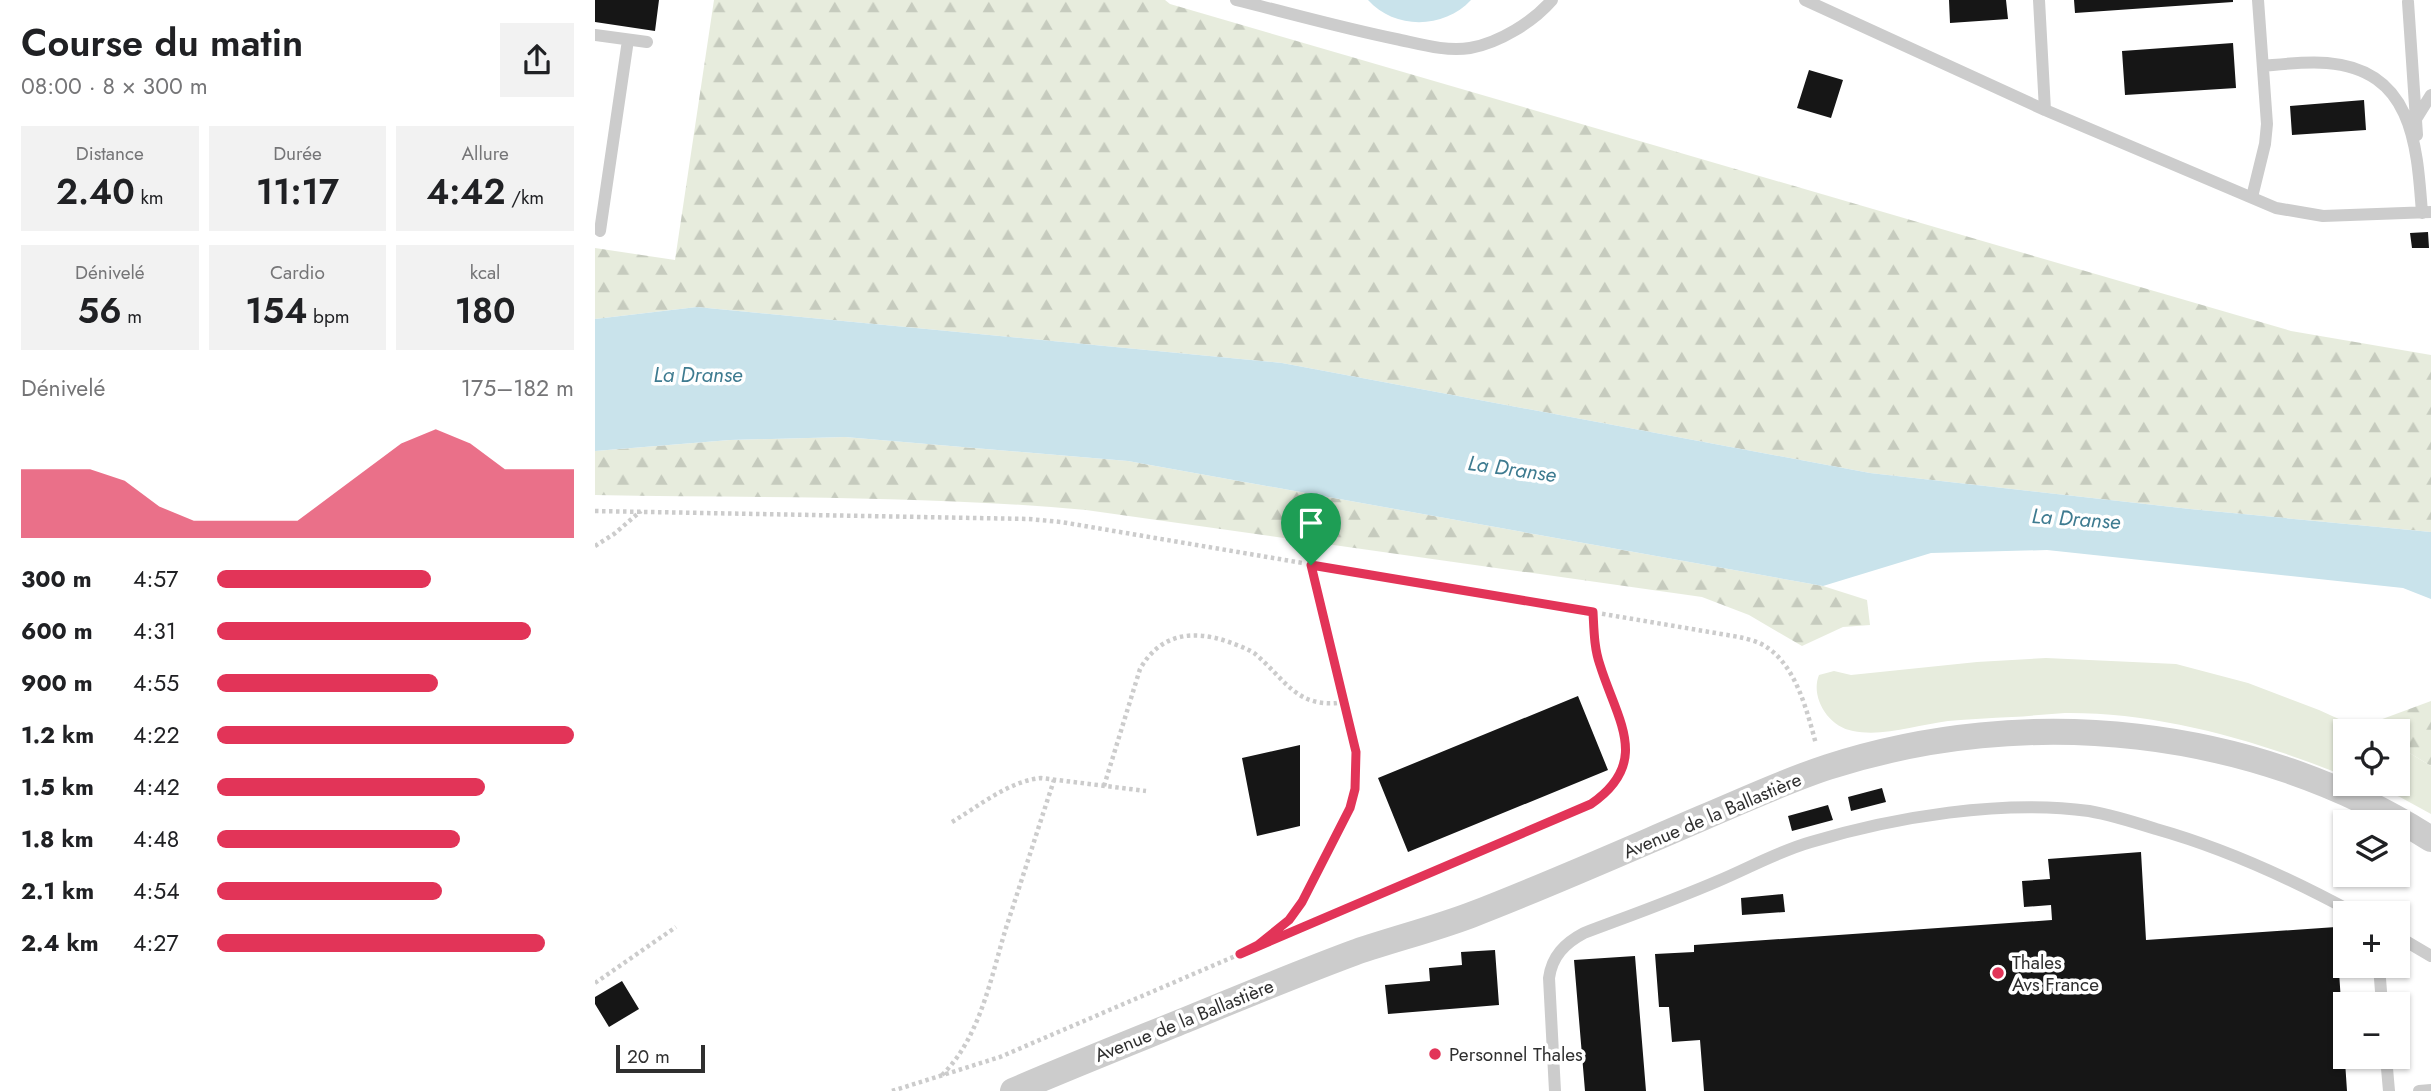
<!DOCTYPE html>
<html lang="fr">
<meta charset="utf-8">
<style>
:root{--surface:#fff;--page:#f2f2f2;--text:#202124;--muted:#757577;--accent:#e23458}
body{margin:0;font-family:Jost,sans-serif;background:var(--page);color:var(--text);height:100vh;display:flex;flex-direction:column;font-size:26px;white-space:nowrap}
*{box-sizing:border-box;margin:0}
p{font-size:23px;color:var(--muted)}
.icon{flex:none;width:38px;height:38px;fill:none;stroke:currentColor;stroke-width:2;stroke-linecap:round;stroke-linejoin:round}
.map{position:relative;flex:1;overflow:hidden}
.sheet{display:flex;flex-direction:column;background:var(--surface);width:595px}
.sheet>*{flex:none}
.buttons{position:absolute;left:1738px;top:719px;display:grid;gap:14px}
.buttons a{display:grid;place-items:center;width:77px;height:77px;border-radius:0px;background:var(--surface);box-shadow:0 2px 5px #0004;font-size:35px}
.scale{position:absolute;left:21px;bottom:18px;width:89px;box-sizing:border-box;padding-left:7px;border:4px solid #2f2f2f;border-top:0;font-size:19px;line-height:24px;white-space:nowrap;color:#2f2f2f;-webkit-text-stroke:5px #fff;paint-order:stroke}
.pin{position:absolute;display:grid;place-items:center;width:60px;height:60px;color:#fff;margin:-72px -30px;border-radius:50% 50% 50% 0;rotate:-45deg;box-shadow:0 0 7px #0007}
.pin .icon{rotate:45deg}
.round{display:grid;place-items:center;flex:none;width:74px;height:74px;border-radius:0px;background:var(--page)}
.head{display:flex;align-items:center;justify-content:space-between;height:119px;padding:0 21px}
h1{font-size:38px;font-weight:600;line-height:52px}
.figures{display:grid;grid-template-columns:repeat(3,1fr);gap:10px;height:119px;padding:7px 21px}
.figures div{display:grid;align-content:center;border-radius:0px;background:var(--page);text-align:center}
.figures b{font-size:35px;font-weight:600}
.figures small{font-size:19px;font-weight:400}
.figures p{font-size:19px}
.chart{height:196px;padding:14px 21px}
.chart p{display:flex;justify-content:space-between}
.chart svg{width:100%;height:126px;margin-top:7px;fill:var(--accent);opacity:.7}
ul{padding:0 21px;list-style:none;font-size:23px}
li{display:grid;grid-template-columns:112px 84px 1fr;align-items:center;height:52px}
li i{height:18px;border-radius:9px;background:var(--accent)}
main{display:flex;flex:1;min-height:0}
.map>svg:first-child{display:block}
.green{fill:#e7ecdd}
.forest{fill:url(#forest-firs)}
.water{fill:#c9e3eb}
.building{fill:#161616}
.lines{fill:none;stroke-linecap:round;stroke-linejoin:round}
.path{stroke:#ccc;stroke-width:4.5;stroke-dasharray:3.5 3.5;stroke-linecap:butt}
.service{stroke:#ccc;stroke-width:12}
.minor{stroke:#ccc;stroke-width:26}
.route-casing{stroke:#fff;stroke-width:14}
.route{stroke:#e23458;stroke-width:9}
.poi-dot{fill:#e23458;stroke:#fff;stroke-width:2.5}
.labels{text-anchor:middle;stroke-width:7;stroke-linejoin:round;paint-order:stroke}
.street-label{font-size:19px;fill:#2f2f2f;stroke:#fff}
.poi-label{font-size:19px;fill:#2f2f2f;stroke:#fff;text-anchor:start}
.water-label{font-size:21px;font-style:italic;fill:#3e7b90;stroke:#fff}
</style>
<main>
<section class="sheet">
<div class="head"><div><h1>Course du matin</h1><p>08:00 · 8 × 300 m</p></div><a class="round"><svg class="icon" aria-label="share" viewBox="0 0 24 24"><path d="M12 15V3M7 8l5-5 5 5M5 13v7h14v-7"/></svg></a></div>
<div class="figures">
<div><p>Distance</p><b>2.40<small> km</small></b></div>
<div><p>Durée</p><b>11:17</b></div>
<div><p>Allure</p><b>4:42<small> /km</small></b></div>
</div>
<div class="figures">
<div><p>Dénivelé</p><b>56<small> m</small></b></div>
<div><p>Cardio</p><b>154<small> bpm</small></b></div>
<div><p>kcal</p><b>180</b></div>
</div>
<div class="chart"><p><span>Dénivelé</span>175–182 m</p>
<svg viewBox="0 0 160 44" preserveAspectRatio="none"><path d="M0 44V20L10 20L20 20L30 24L40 33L50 38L60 38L70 38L80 38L90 29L100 20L110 11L120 6L130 11L140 20L150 20L160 20V44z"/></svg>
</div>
<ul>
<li><b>300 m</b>4:57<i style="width:60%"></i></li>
<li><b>600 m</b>4:31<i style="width:88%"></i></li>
<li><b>900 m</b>4:55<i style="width:62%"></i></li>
<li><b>1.2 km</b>4:22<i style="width:100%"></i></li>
<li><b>1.5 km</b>4:42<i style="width:75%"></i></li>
<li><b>1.8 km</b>4:48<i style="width:68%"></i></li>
<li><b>2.1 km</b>4:54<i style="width:63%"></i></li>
<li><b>2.4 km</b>4:27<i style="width:92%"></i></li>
</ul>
</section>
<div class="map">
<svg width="1836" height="1091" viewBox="0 0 1836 1091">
<defs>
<pattern id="forest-firs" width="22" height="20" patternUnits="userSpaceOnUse" patternTransform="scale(1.75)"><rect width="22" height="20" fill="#e7ecdd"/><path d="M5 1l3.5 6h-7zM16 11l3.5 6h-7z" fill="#c6cbbe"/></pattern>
</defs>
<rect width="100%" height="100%" fill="#fff"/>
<!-- green -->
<path class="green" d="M1451 658 1581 664 1653 683 1724 710 1770 731 1750 732V776C1664 741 1564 712 1470 713 1452 714 1435 716 1417 717 1396 718 1374 719 1353 721 1322 725 1288 737 1258 731 1233 727 1215 697 1224 675L1239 671 1256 675 1382 662Z
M1803 746 1836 766V814L1805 797 1771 784H1802Z"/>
<!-- forest -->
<path class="forest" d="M119 0H570L575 4 1696 331 1836 355V532L1595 509 1275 473 687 363 102 307 0 319V248L80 260Z
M250 437 533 461 1228 586 1272 600 1275 625 1248 627 1207 646 1154 615 1107 597 491 510C328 495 163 498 0 495V451L135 440Z
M1836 701V766L1803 746 1802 732 1770 731 1763 728Z"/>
<!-- water -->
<path class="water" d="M773 0H876C849 29 800 30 773 0Z
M102 307 687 363 1275 473 1595 509 1836 532V599L1808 588 1452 550 1336 553 1228 586 533 461 250 437 135 440 0 451V319Z"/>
<!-- building -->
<path class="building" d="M0 0H64L60 31 0 22Z
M1354 0H1411L1413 19 1355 23Z
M1479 0H1638V2L1480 13Z
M1638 43 1641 88 1530 95 1527 51Z
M1214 70 1248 80 1236 118 1202 108Z
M1769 100 1771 130 1697 135 1695 106Z
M1833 232 1834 248H1817L1815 233Z
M983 696 1013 770 813 852 783 778Z
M705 745V826L662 836 647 758Z
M1287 788 1291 802 1256 811 1253 797Z
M1233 805 1238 820 1197 831 1193 816Z
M1546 852 1551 940 1741 927 1752 1091H1109L1105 1040 1077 1042 1074 1007H1064L1060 954 1099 952V945L1457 920 1456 905 1429 907 1427 881 1455 879 1453 859Z
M1188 894 1190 912 1147 915 1146 898Z
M900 950 904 1005 793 1014 790 985 835 981 834 968 867 965 866 952Z
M1040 956 1051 1091H990L979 960Z
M27 981 44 1009 14 1027 0 1004V997Z"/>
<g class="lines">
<!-- path -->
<path class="path" d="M0 511 434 519 466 522 1144 637C1152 639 1162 641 1170 646 1201 665 1212 711 1221 744
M0 546 19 534 46 511
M509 786 545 669C565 634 597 629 634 642 642 645 651 648 659 653 690 678 701 710 749 702
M357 822C384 806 414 781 446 778L551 791
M665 946 996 804C1059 761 1020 716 1003 660 998 645 999 628 998 612
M0 983 81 927
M347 1075C385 1038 396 977 411 928 427 879 443 829 459 780
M297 1091 405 1057 645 954C662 945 680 935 694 920 712 901 755 816 760 790 763 777 762 764 761 752L716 565"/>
<!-- service -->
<path class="service" d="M641 0C694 13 747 28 801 39 825 44 851 52 875 48 904 43 938 22 957 0
M1210 0 1450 110 1681 208 1728 216 1836 212
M1444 0 1450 110
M1813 2 1822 135
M0 35 52 42
M1668 66C1689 64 1711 61 1732 63 1818 70 1822 145 1827 213
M1821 119 1836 95
M1657 197 1670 144 1672 124 1663 0
M5 231 33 40
M1802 936 1836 956
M1784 966 1787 1004
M1791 1057 1794 1091
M960 1091 954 978C957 956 970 943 989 933 1034 916 1079 900 1123 881 1154 868 1184 851 1216 842 1299 817 1408 799 1494 811 1517 815 1539 822 1561 829 1632 849 1697 879 1761 914
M1824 1091 1836 1090"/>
<!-- minor -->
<path class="minor" d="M418 1091C476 1066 534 1043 593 1019 649 996 704 973 761 952 799 939 839 929 876 915 954 885 1030 851 1107 818 1148 801 1190 781 1233 767 1431 703 1659 726 1836 839"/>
</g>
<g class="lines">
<!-- route casing -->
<g class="route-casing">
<path id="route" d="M716 565 998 612C999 630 999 648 1005 665 1022 720 1057 762 996 804L645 954 663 945 694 920 707 902 755 808 760 789 761 752Z"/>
</g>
<!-- route -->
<use href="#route" class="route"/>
</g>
<!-- markers -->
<g class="poi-dot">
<circle cx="1403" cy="973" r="7"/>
<circle cx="840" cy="1054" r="7"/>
</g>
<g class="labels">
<!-- street labels -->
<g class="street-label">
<text transform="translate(1117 815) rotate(-23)" y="7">Avenue de la Ballastière</text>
<text transform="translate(589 1020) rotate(-22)" y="7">Avenue de la Ballastière</text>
</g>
<!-- poi labels -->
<g class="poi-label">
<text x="1417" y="969">Thales<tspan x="1417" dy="22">Avs France</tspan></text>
<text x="854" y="1061">Personnel Thales</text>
</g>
<!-- water labels -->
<g class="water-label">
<text x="103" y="382">La Dranse</text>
<text transform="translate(917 469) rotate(8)" y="7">La Dranse</text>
<text transform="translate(1481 519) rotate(4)" y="7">La Dranse</text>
</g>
</g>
</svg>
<div class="buttons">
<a><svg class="icon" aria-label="locate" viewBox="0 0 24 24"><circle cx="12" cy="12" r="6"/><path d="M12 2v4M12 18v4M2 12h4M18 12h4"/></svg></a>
<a><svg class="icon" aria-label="layers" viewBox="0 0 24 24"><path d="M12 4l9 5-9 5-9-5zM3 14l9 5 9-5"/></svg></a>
<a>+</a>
<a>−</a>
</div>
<div class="scale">20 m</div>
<div class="pin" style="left:716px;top:565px;background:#1e9e55"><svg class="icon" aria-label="arrive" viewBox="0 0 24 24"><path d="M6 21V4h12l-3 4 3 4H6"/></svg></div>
</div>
</main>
